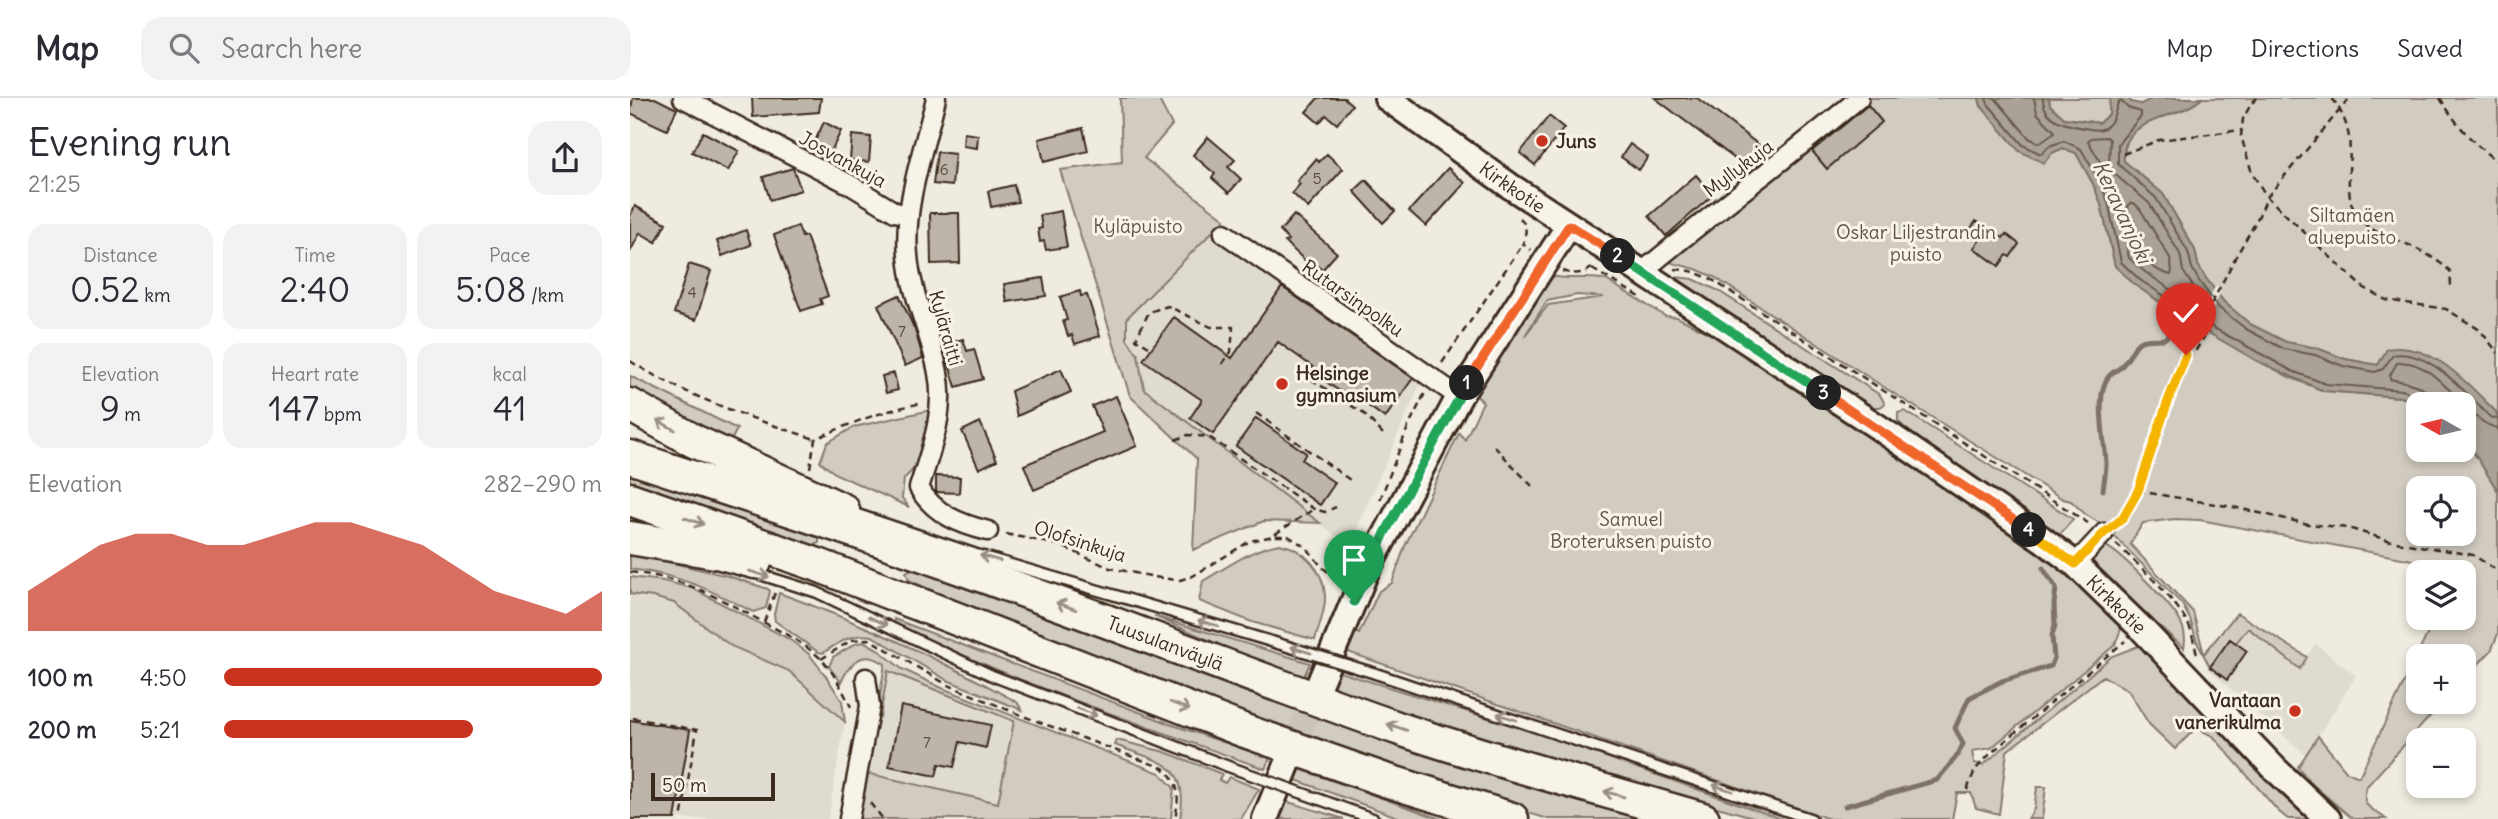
<!DOCTYPE html>
<meta charset="utf-8">
<style>
:root{--surface:#fff;--page:#f2f2f3;--text:#2b2b33;--muted:#7c7c81;--line:#e1e1e2;--accent:#c8321e}
body{margin:0;font-family:Delius,sans-serif;background:var(--page);color:var(--text);height:100vh;display:flex;flex-direction:column;font-size:26px;white-space:nowrap}
*{box-sizing:border-box;margin:0}
p{font-size:23px;color:var(--muted)}
.icon{flex:none;width:38px;height:38px;fill:none;stroke:currentColor;stroke-width:2;stroke-linecap:round;stroke-linejoin:round}
.map{position:relative;flex:1;overflow:hidden}
.sheet{display:flex;flex-direction:column;background:var(--surface);width:630px}
.sheet>*{flex:none}
.needle{width:46px;rotate:278deg}
.fabs{position:absolute;left:1776px;top:294px;display:grid;gap:14px}
.fabs a{display:grid;place-items:center;width:70px;height:70px;border-radius:14px;background:var(--surface);box-shadow:0 4px 10px #0003;font-size:35px}
.scale{position:absolute;left:21px;bottom:18px;width:124px;box-sizing:border-box;padding-left:7px;border:4px solid #3b2a1e;border-top:0;font-size:19px;line-height:24px;white-space:nowrap;color:#3b2a1e;-webkit-text-stroke:5px #f7f3e8;paint-order:stroke}
.pin{position:absolute;display:grid;place-items:center;width:60px;height:60px;color:#fff;margin:-72px -30px;border-radius:50% 50% 50% 0;rotate:-45deg;box-shadow:0 0 7px #0007}
.pin .icon{rotate:45deg}
.km{position:absolute;width:35px;height:35px;margin:-18px;border-radius:50%;background:#222;color:#fff;font-size:19px;line-height:35px;text-align:center}
.round{display:grid;place-items:center;flex:none;width:74px;height:74px;border-radius:21px;background:var(--page)}
.head{display:flex;align-items:center;justify-content:space-between;height:119px;padding:0 28px}
h1{font-size:38px;font-weight:600;line-height:52px}
.figures{display:grid;grid-template-columns:repeat(3,1fr);gap:10px;height:119px;padding:7px 28px}
.figures div{display:grid;align-content:center;border-radius:18px;background:var(--page);text-align:center}
.figures b{font-size:35px;font-weight:600}
.figures small{font-size:19px;font-weight:400}
.figures p{font-size:19px}
.chart{height:196px;padding:14px 28px}
.chart p{display:flex;justify-content:space-between}
.chart svg{width:100%;height:126px;margin-top:7px;fill:var(--accent);opacity:.7}
ul{padding:0 28px;list-style:none;font-size:23px}
li{display:grid;grid-template-columns:112px 84px 1fr;align-items:center;height:52px}
li i{height:18px;border-radius:9px;background:var(--accent)}
header{display:flex;align-items:center;gap:42px;box-sizing:border-box;height:98px;padding:0 35px;background:var(--surface);border-bottom:2px solid var(--line)}
header strong{font-size:33px}
nav{display:flex;gap:38px;margin-inline-start:auto;font-size:24px}
.search{width:490px;height:63px;background:var(--page);display:flex;align-items:center;gap:18px;box-sizing:border-box;padding:0 24px;border-radius:21px;color:var(--muted);font-size:26px}
main{display:flex;flex:1;min-height:0}
.map>svg:first-child{display:block}
.built{fill:#e0dbd0}
.green{fill:#d1cbc0;stroke:#867a6f;stroke-width:2;fill-rule:evenodd}
.water{fill:#aaa296;stroke:#7e7266;stroke-width:2}
.pier{fill:#efebe0}
.lines{fill:none;stroke-linecap:round;stroke-linejoin:round}
.shore{stroke:#675a4e;stroke-width:2}
.stream{stroke:#7e7266;stroke-width:5}
.building{fill:#bdb5aa;stroke:#3b2a1e;stroke-width:2}
.secondary-tunnel{stroke:#cbc4b9;stroke-width:24;stroke-dasharray:24 12;stroke-linecap:butt}
.lane-casing{stroke:#3b2a1e;stroke-width:14}
.street-casing{stroke:#3b2a1e;stroke-width:23}
.secondary-casing{stroke:#3b2a1e;stroke-width:30}
.highway-casing{stroke:#3b2a1e;stroke-width:37}
.path{stroke:#3b2a1e;stroke-width:2.5;stroke-dasharray:7 5;stroke-linecap:butt}
.lane{stroke:#f7f3e8;stroke-width:9}
.street{stroke:#f7f3e8;stroke-width:18}
.secondary{stroke:#f7f3e8;stroke-width:24}
.highway{stroke:#f7f3e8;stroke-width:32}
.lane-bridge-casing{stroke:#3b2a1e;stroke-width:14;stroke-linecap:butt}
.lane-bridge{stroke:#f7f3e8;stroke-width:9}
.oneway{stroke:#998e83}
.split-1-casing{stroke:#fff;stroke-width:14}
.split-2-casing{stroke:#fff;stroke-width:14}
.split-3-casing{stroke:#fff;stroke-width:14}
.split-4-casing{stroke:#fff;stroke-width:14}
.split-5-casing{stroke:#fff;stroke-width:14}
.split-6-casing{stroke:#fff;stroke-width:14}
.split-1{stroke:#22a559;stroke-width:9}
.split-2{stroke:#f0652b;stroke-width:9}
.split-3{stroke:#22a559;stroke-width:9}
.split-4{stroke:#f0652b;stroke-width:9}
.split-5{stroke:#f5b400;stroke-width:9}
.split-6{stroke:#f5b400;stroke-width:9}
.poi-dot{fill:#c8321e;stroke:#f7f3e8;stroke-width:2.5}
.labels{text-anchor:middle;stroke-width:6;stroke-linejoin:round;paint-order:stroke}
.number-label{font-size:16px;fill:#5c4d41}
.poi-label{font-size:19px;font-weight:bold;fill:#3b2a1e;stroke:#f7f3e8;text-anchor:start}
.street-label{font-size:19px;fill:#3b2a1e;stroke:#f7f3e8}
.park-label{font-size:19px;fill:#605246;stroke:#f7f3e8}
.water-label{font-size:21px;font-style:italic;fill:#625448;stroke:#f7f3e8}
</style>
<header>
<strong>Map</strong>
<div class="search"><svg class="icon" aria-label="search" viewBox="0 0 24 24"><circle cx="10" cy="10" r="6"/><path d="M15 15l6 6"/></svg>Search here</div>
<nav><a>Map</a><a>Directions</a><a>Saved</a></nav>
</header>
<main>
<section class="sheet">
<div class="head"><div><h1>Evening run</h1><p>21:25</p></div><a class="round"><svg class="icon" aria-label="share" viewBox="0 0 24 24"><path d="M12 15V3M7 8l5-5 5 5M5 13v7h14v-7"/></svg></a></div>
<div class="figures">
<div><p>Distance</p><b>0.52<small> km</small></b></div>
<div><p>Time</p><b>2:40</b></div>
<div><p>Pace</p><b>5:08<small> /km</small></b></div>
</div>
<div class="figures">
<div><p>Elevation</p><b>9<small> m</small></b></div>
<div><p>Heart rate</p><b>147<small> bpm</small></b></div>
<div><p>kcal</p><b>41</b></div>
</div>
<div class="chart"><p><span>Elevation</span>282–290 m</p>
<svg viewBox="0 0 160 44" preserveAspectRatio="none"><path d="M0 44V30L10 22L20 14L30 10L40 10L50 14L60 14L70 10L80 6L90 6L100 10L110 14L120 22L130 30L140 34L150 38L160 30V44z"/></svg>
</div>
<ul>
<li><b>100 m</b>4:50<i style="width:100%"></i></li>
<li><b>200 m</b>5:21<i style="width:66%"></i></li>
</ul>
</section>
<div class="map">
<svg width="1868" height="721" viewBox="0 0 1868 721">
<rect width="100%" height="100%" fill="#efebe0"/>
<filter id="ink" filterUnits="userSpaceOnUse"><feTurbulence type="fractalNoise" baseFrequency=".0143" numOctaves="2"/><feDisplacementMap in="SourceGraphic" scale="14" xChannelSelector="R" yChannelSelector="G"/><feConvolveMatrix kernelMatrix="1 2 1 2 8 2 1 2 1" color-interpolation-filters="sRGB"/></filter>
<g filter="url(#ink)">
<!-- built -->
<path class="built" d="M584 132 793 280 719 448 514 291 508 257 497 241V220Z
M0 496 23 499 44 505 101 548 159 573 215 624 198 721H0Z
M1618 529 1670 571 1685 545 1726 578 1676 657 1578 571 1600 541Z
M258 573 384 623 369 705 240 676Z"/>
<!-- green -->
<path class="green" d="M490 0H528L542 27 514 60 595 121 497 220V241L508 257 514 291 690 425 634 423 563 452 567 361 500 298 430 72 492 64Z
M1237 0H1349L1351 8 1422 55 1433 50 1446 55 1463 86 1471 106 1485 168 1505 187 1533 206 1553 213 1577 234 1659 279 1694 293 1770 299 1794 306H1788V352H1834V339L1868 393V536L1861 553 1834 581V558H1788V604H1813L1737 688C1730 709 1740 709 1756 721H1723L1682 686 1668 669 1688 638 1717 674 1729 679 1805 520H1834V474H1809V467L1570 422 1545 421 1513 425 1500 446 1563 514 1574 556 1607 515 1677 559 1670 571 1618 530 1606 545 1600 541 1580 569 1567 544 1560 521 1552 506 1474 428 1455 416 1441 403 1433 401 1263 295 1084 179 1066 171 1042 165 1040 160 1095 110 1169 60ZM1788 390H1834V436H1788Z
M1419 0H1480L1479 16 1469 25 1434 20 1420 7Z
M1572 0H1868V320L1866 314 1831 280 1758 251 1748 267 1715 261 1687 250 1656 244 1620 226 1594 204 1575 179 1568 167 1565 152 1533 96 1494 63C1491 16 1547 24 1572 0Z
M923 178C940 183 960 177 976 182L1035 218 1047 219 1095 243 1433 470 1489 521 1491 531 1485 547 1361 650 1342 653 1344 665 1353 667 1482 558 1511 547 1683 721H1658L1648 713 1583 638 1566 630 1545 651 1519 626 1498 592 1473 578 1377 653 1369 716 1346 710 1341 695H1327L1322 721H1199L715 553 723 533 729 536 749 493 762 485 775 448 829 335 835 342 853 304 847 298 852 283ZM947 197 973 199 918 207 894 239 917 203Z
M1045 179 1063 181 1087 192 1250 297 1255 306 1250 309H1240L1197 283Z
M0 278 107 331 100 345 0 291Z
M301 312 289 365 274 381 272 400 279 409 206 376 190 364 197 345 224 329Z
M1275 313 1443 421 1429 438 1284 339 1268 323V315Z
M0 369 189 438V445L184 447 124 433 0 388Z
M650 446C674 451 694 472 695 498 696 512 689 528 685 542L622 524 569 503 573 483C598 469 622 450 650 446Z
M1475 448C1490 453 1542 508 1550 523 1555 532 1556 540 1554 550L1463 468 1462 455 1470 449Z
M0 455 98 478 138 491 140 493 136 510 123 514C79 491 50 477 0 471Z
M280 472 290 473 751 642 1023 721H918L744 667 387 531 279 482 276 474Z
M0 479 33 483 62 490 159 541 179 556 196 578 212 603 215 624 159 573 101 548 44 505 23 499 0 496Z
M149 495C232 525 310 561 387 604L392 612 317 582 242 538C224 534 208 545 193 555L188 554 145 523 144 516Z
M524 518 680 565 673 581 636 567Z
M264 521 546 628 640 660 635 671C511 626 383 585 265 525Z
M235 544 246 550 272 571 312 590 530 675 544 690 541 721H226L233 678 240 676 368 705 384 623 258 573 250 619 247 616 255 566C233 551 221 563 211 584L199 569 203 559 227 545Z
M703 572 913 637 1152 721H1130L842 640 696 589Z
M487 642 535 654 592 676 589 682 595 685 599 679 629 691 611 721H550C560 663 530 665 485 647Z
M664 669 811 721H773L660 680Z
M1407 689H1416L1412 721H1398L1404 711Z
M655 703 714 721H647Z"/>
<!-- water -->
<path class="water" d="M1349 0H1419L1420 7 1434 20 1469 25 1479 16 1480 0H1499L1501 4 1511 6 1523 0H1572C1548 23 1490 17 1494 63L1533 96 1565 152 1568 167 1575 179 1594 204 1620 226 1656 244 1687 250 1715 261 1748 267 1757 251C1802 243 1837 285 1866 314L1868 320V393L1834 339V306H1794L1770 299 1694 293 1627 263 1577 234 1553 213 1533 206 1505 187 1485 168 1471 106 1463 86 1446 55 1433 50 1422 55 1414 65 1389 53 1351 8Z"/>
<!-- pier -->
<path class="pier" d="M1586 187 1591 194 1571 234 1565 228Z"/>
<g class="lines">
<!-- shore -->
<path class="shore" d="M1356 0 1358 6 1393 47 1411 56 1419 48 1434 43 1451 51 1469 82 1478 104 1491 164 1510 182 1536 199 1557 207 1582 229 1662 273 1696 286 1772 292 1791 299 1795 306
M1365 0 1399 40 1409 45 1425 34 1407 15 1404 0
M1413 0C1413 23 1437 27 1455 30 1460 31 1467 33 1472 31 1485 26 1484 13 1489 3L1492 4 1498 10 1511 14V18L1488 46V66L1526 100 1558 154 1562 170 1569 183 1589 210 1616 231 1654 251 1685 257 1713 268 1745 274 1753 271 1763 257C1799 250 1837 296 1860 319L1868 321
M1477 39 1480 42 1479 68 1475 72 1458 43 1461 40Z
M1479 74H1482L1519 105 1550 156 1553 173 1568 196 1567 200 1540 191 1515 174 1499 160 1487 102 1477 78Z
M1500 105H1504L1510 111 1540 160 1542 173 1541 177C1506 168 1504 138 1498 109Z
M1804 306C1800 286 1776 285 1760 281V277L1767 265C1806 257 1839 328 1868 330"/>
<!-- stream -->
<path class="stream" d="M1473 392C1474 383 1476 374 1476 365 1475 342 1464 296 1479 278 1483 273 1489 272 1492 268 1511 245 1499 241 1534 241L1545 231 1556 209
M1215 708 1307 682 1327 658 1333 646 1325 630 1339 600 1372 583 1421 568 1424 560 1422 538 1425 527 1424 506 1426 490 1413 470"/>
</g>
<!-- building -->
<path class="building" d="M3 0H25L47 11 37 32 0 15Z
M122 0H191L189 14 123 19Z
M688 0H714L722 7 707 26 696 17 689 25 676 14Z
M1025 0H1067L1129 47 1113 67Z
M1238 7 1252 24 1197 71 1182 53Z
M919 18 934 30 905 67 890 55Z
M194 24 211 33 197 62 180 53Z
M453 30 458 53 414 64 409 41Z
M73 34 109 53 98 73 62 54Z
M334 35 348 37 347 50 333 48Z
M222 37 241 39 239 64 220 62Z
M578 39 605 62 598 69 611 81 599 95 582 80 585 76 563 57Z
M1000 46 1018 59 1009 72 991 59Z
M307 54 325 56 322 88 303 86Z
M697 56 713 71 678 110 662 95 670 86 667 83 686 61 689 64Z
M163 70 171 92 140 102 133 79Z
M818 70 835 85 796 128 779 113Z
M1066 77 1083 97 1036 138 1019 118Z
M736 82 765 113 753 125 724 93Z
M384 87 388 104 361 109 358 93Z
M5 108 36 125 26 144 10 135 0 154V118Z
M431 113 437 149 416 152 414 143 410 144 408 131 412 130 410 117Z
M300 115H329L330 165 301 166Z
M664 117 707 155 692 172 684 165 681 168 655 144 658 142 650 133Z
M1346 123 1373 140 1376 136 1389 146 1380 159 1377 157 1369 168 1344 150 1350 141 1339 133Z
M168 128 172 139 176 138 198 198 190 201 192 206 171 213 144 137Z
M116 132 121 147 92 158 87 143Z
M59 166 81 173 66 222 44 215Z
M413 180 416 198 377 204 374 186Z
M652 189 783 280 755 320 722 296 719 300 681 273 683 269 648 244 583 336 560 320 572 302 513 262 544 219 602 260Z
M450 193 451 198 457 197 470 238 445 246 442 237 438 238 433 223 437 222 430 199Z
M269 197 285 232 293 260 275 268 248 207Z
M333 241 337 253 344 251 353 281 326 289 313 247Z
M431 271 441 294 387 318 381 293Z
M264 275 268 292 256 295 252 278Z
M486 298 507 348 404 392 394 367 473 334 462 308Z
M626 320 676 355 672 362 705 385 690 407 606 348Z
M350 324 367 362 349 371 332 333Z
M306 378 330 379 329 395 306 394Z
M1600 541 1617 553 1597 582 1580 569Z
M271 608 361 627 356 650 330 644 324 669 309 666 306 678 259 668Z
M0 622 60 632 45 721H0Z"/>
<g class="lines">
<!-- secondary-tunnel -->
<path class="secondary-tunnel" d="M657 666 690 584"/>
<!-- lane casing -->
<g class="lane-casing">
<path id="lane" d="M217 413 345 456 643 544
M122 474 186 494 363 578 597 668
M744 575 1181 721
M730 716 744 721"/>
</g>
<!-- street casing -->
<g class="street-casing">
<path id="street" d="M53 0 219 86 265 114 279 117
M306 0C295 48 273 107 278 157 281 198 301 235 308 275 316 314 300 354 289 390 304 416 330 426 358 433
M594 135 829 299
M1012 174C1083 114 1158 60 1229 0
M1445 466 1474 435
M219 721 240 608 236 580"/>
</g>
<!-- secondary casing -->
<g class="secondary-casing">
<g id="secondary">
<path id="s1" d="M757 0 880 88 1248 329 1412 441 1445 466 1511 530 1645 671 1698 721"/>
<path d="M690 584 735 476 829 299 939 127"/>
<path d="M635 721 657 667"/>
</g>
</g>
<!-- highway casing -->
<g class="highway-casing">
<g id="highway">
<path d="M0 307 64 343 213 412"/>
<path id="s2" d="M0 359C106 394 213 428 319 466 471 519 620 579 773 632 872 665 973 692 1073 721"/>
<path d="M0 401 188 467 615 633 755 682 882 721"/>
<path d="M0 440 91 455 125 464"/>
</g>
</g>
<!-- path -->
<path class="path" d="M1627 0 1621 6 1613 21 1611 38 1622 75 1637 99 1731 188 1756 202 1816 211 1850 232 1868 255
M1702 0C1709 9 1716 23 1718 34 1724 59 1711 97 1728 119 1739 134 1762 140 1779 147 1794 154 1808 162 1820 173L1821 187 1824 190
M1810 0C1826 26 1843 46 1868 64
M1493 56 1529 42 1612 32
M890 120C898 128 896 136 893 146L901 152
M962 171 1010 199
M1045 171 1061 173 1081 181 1458 425
M932 173C943 177 957 177 964 167
M519 249 506 241 519 214 538 208 581 229H603L601 254 592 266
M1556 257H1563L1577 234
M0 263C57 299 120 320 185 341
M812 265 893 146
M681 281 734 316 755 338
M626 315 720 382
M545 342 558 337 579 339 684 411 695 414 706 409
M864 348 903 389
M180 370 185 341C221 325 254 312 293 305
M1508 393 1603 409 1678 426 1718 430 1761 443 1843 457 1868 473
M750 402 778 329 795 295
M1487 425C1511 406 1519 355 1529 327 1548 271 1575 218 1602 166 1614 143 1628 123 1637 99L1720 0
M376 436 429 447 480 470 530 480 550 482 563 478 620 443 643 438H658L676 449 692 469 711 484
M645 436 684 411
M1486 446C1507 465 1549 504 1560 530 1563 539 1565 548 1567 557
M0 474C57 481 85 498 135 525 154 535 173 545 189 559 203 572 213 593 221 609
M134 524 145 495
M191 561 222 542 239 541 316 586 393 618 533 670C551 685 549 699 545 721
M3 620 67 632 51 721
M1337 692 1345 672 1362 654 1495 543
M240 705 253 721"/>
<!-- lane -->
<use href="#lane" class="lane"/>
<!-- street -->
<use href="#street" class="street"/>
<!-- secondary -->
<use href="#secondary" class="secondary"/>
<!-- highway -->
<use href="#highway" class="highway"/>
<!-- lane-bridge casing -->
<g class="lane-bridge-casing">
<path id="lane-bridge" d="M643 544 744 575
M597 668 730 716"/>
</g>
<!-- lane-bridge -->
<use href="#lane-bridge" class="lane-bridge"/>
</g>
<!-- one-way arrows -->
<defs><path id="oneway-shaft" d="M-6 0H5M1.5-3L5.5 0L1.5 3" fill="none" stroke-width="1.6" stroke-linecap="round" stroke-linejoin="round" transform="scale(1.75)"/></defs>
<g class="oneway">
<use href="#oneway-shaft" transform="translate(36 327) rotate(-151)"/>
<use href="#oneway-shaft" transform="translate(64 423) rotate(19)"/>
<use href="#oneway-shaft" transform="translate(360 460) rotate(-164)"/>
<use href="#oneway-shaft" transform="translate(129 476) rotate(17)"/>
<use href="#oneway-shaft" transform="translate(436 508) rotate(-160)"/>
<use href="#oneway-shaft" transform="translate(248 523) rotate(25)"/>
<use href="#oneway-shaft" transform="translate(578 525) rotate(-164)"/>
<use href="#oneway-shaft" transform="translate(671 552) rotate(-163)"/>
<use href="#oneway-shaft" transform="translate(550 608) rotate(21)"/>
<use href="#oneway-shaft" transform="translate(457 614) rotate(21)"/>
<use href="#oneway-shaft" transform="translate(877 619) rotate(-162)"/>
<use href="#oneway-shaft" transform="translate(767 629) rotate(-161)"/>
<use href="#oneway-shaft" transform="translate(1093 690) rotate(-162)"/>
<use href="#oneway-shaft" transform="translate(984 696) rotate(-164)"/>
</g>
</g>
<g class="lines" filter="url(#ink)">
<!-- split-1 casing -->
<g class="split-1-casing">
<path id="split-1" d="M724 504 755 435 837 285"/>
</g>
<!-- split-2 casing -->
<g class="split-2-casing">
<path id="split-2" d="M837 285 939 127 988 158"/>
</g>
<!-- split-3 casing -->
<g class="split-3-casing">
<path id="split-3" d="M988 158 1194 295"/>
</g>
<!-- split-4 casing -->
<g class="split-4-casing">
<path id="split-4" d="M1194 295 1399 432"/>
</g>
<!-- split-5 casing -->
<g class="split-5-casing">
<path id="split-5" d="M1399 432 1445 466 1474 435 1492 421 1508 393 1537 306"/>
</g>
<!-- split-6 casing -->
<g class="split-6-casing">
<path id="split-6" d="M1537 306 1556 257"/>
</g>
<!-- split-1 -->
<use href="#split-1" class="split-1"/>
<!-- split-2 -->
<use href="#split-2" class="split-2"/>
<!-- split-3 -->
<use href="#split-3" class="split-3"/>
<!-- split-4 -->
<use href="#split-4" class="split-4"/>
<!-- split-5 -->
<use href="#split-5" class="split-5"/>
<!-- split-6 -->
<use href="#split-6" class="split-6"/>
</g>
<!-- markers -->
<g class="poi-dot">
<circle cx="912" cy="43" r="7"/>
<circle cx="652" cy="286" r="7"/>
<circle cx="1665" cy="613" r="7"/>
</g>
<g class="labels">
<!-- number labels -->
<g class="number-label">
<text x="314" y="77">6</text>
<text x="687" y="86">5</text>
<text x="62" y="200">4</text>
<text x="272" y="239">7</text>
<text x="297" y="650">7</text>
</g>
<!-- poi labels -->
<g class="poi-label">
<text x="926" y="50">Juns</text>
<text x="666" y="282">Helsinge<tspan x="666" dy="22">gymnasium</tspan></text>
<text x="1651" y="609" text-anchor="end">Vantaan<tspan x="1651" dy="22">vanerikulma</tspan></text>
</g>
<!-- street labels -->
<g class="street-label">
<text transform="translate(213 61) rotate(29)" y="7">Josvankuja</text>
<text transform="translate(1108 70) rotate(-37)" y="7">Myllykuja</text>
<text dy="7" stroke="none"><textPath href="#s1" startOffset="154">Kirkkotie</textPath></text>
<text transform="translate(723 200) rotate(35)" y="7">Rutarsinpolku</text>
<text transform="translate(316 230) rotate(74)" y="7">Kyläraitti</text>
<text transform="translate(450 443) rotate(18)" y="7">Olofsinkuja</text>
<text dy="7" stroke="none"><textPath href="#s1" startOffset="889">Kirkkotie</textPath></text>
<text dy="7" stroke="none"><textPath href="#s2" startOffset="567">Tuusulanväylä</textPath></text>
</g>
<!-- park labels -->
<g class="park-label">
<text x="1722" y="124">Siltamäen<tspan x="1722" dy="22">aluepuisto</tspan></text>
<text x="508" y="135">Kyläpuisto</text>
<text x="1286" y="141">Oskar Liljestrandin<tspan x="1286" dy="22">puisto</tspan></text>
<text x="1001" y="428">Samuel<tspan x="1001" dy="22">Broteruksen puisto</tspan></text>
</g>
<!-- water labels -->
<g class="water-label">
<text transform="translate(1492 114) rotate(65)" y="7">Keravanjoki</text>
</g>
</g>
</svg>
<div class="fabs">
<a><svg class="needle" viewBox="-14 -14 28 28"><path d="M0-13l5 13h-10z" fill="#e53935"/><path d="M0 13l5-13h-10z" fill="#7c7c81"/></svg></a>
<a><svg class="icon" aria-label="locate" viewBox="0 0 24 24"><circle cx="12" cy="12" r="6"/><path d="M12 2v4M12 18v4M2 12h4M18 12h4"/></svg></a>
<a><svg class="icon" aria-label="layers" viewBox="0 0 24 24"><path d="M12 4l9 5-9 5-9-5zM3 14l9 5 9-5"/></svg></a>
<a>+</a>
<a>−</a>
</div>
<div class="scale">50 m</div>
<div class="pin" style="left:724px;top:504px;background:#1e9e55"><svg class="icon" aria-label="arrive" viewBox="0 0 24 24"><path d="M6 21V4h12l-3 4 3 4H6"/></svg></div>
<div class="pin" style="left:1556px;top:257px;background:#d93025"><svg class="icon" aria-label="check" viewBox="0 0 24 24"><path d="M5 12l5 5 9-10"/></svg></div>
<b class="km" style="left:837px;top:285px">1</b>
<b class="km" style="left:988px;top:158px">2</b>
<b class="km" style="left:1194px;top:295px">3</b>
<b class="km" style="left:1399px;top:432px">4</b>
</div>
</main>
